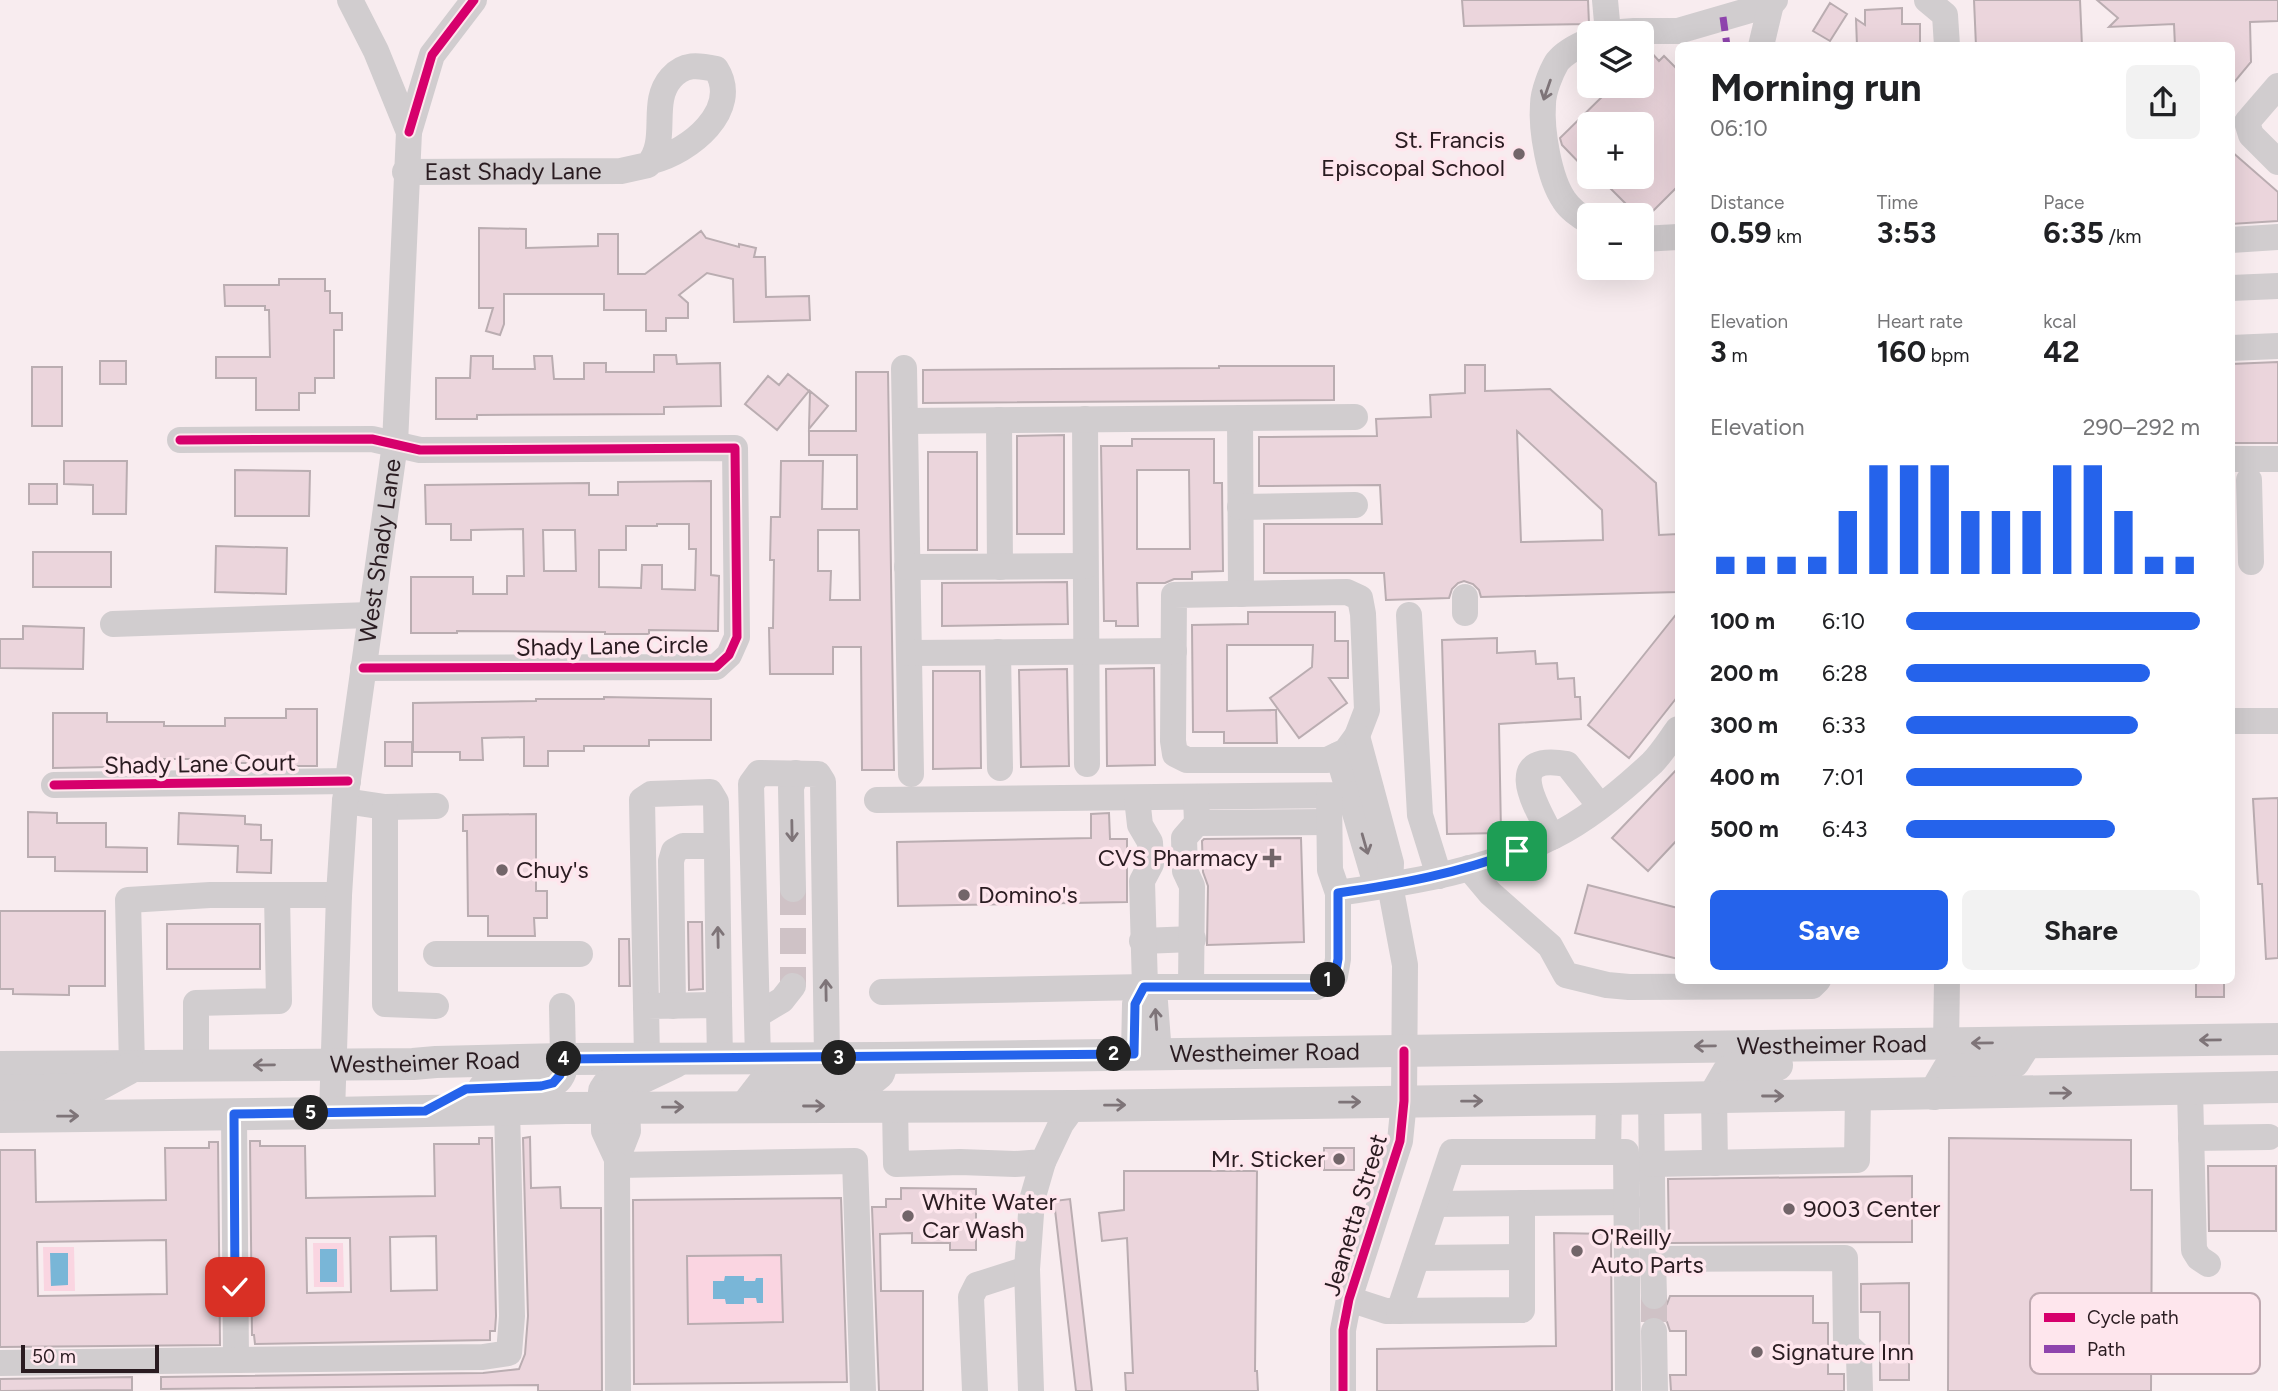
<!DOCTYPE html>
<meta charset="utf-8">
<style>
:root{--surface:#fff;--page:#f2f2f2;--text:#202124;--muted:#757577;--accent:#2563eb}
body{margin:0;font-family:Figtree,sans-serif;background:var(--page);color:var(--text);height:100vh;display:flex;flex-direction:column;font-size:26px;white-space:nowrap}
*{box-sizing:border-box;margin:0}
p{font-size:23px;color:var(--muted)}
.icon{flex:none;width:38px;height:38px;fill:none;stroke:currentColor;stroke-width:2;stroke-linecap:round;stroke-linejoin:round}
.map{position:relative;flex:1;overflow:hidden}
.sheet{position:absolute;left:1675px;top:42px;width:560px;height:942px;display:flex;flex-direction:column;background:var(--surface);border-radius:10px;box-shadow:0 7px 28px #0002}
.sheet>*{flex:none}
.fabs{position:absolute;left:1577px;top:21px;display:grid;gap:14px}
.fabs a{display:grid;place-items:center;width:77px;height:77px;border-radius:10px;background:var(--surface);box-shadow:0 7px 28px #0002;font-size:35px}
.scale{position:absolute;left:21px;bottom:18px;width:138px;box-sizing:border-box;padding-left:7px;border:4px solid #2a1c21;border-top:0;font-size:19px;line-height:24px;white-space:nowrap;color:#2a1c21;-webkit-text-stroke:5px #fee6ed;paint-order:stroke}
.pin{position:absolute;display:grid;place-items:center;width:60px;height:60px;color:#fff;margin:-30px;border-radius:14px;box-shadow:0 4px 10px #0006}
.km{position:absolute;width:35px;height:35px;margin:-18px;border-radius:50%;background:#222;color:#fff;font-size:19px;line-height:35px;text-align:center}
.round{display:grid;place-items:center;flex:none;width:74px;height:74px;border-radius:10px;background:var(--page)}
.summary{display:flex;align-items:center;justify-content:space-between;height:119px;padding:0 35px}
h1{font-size:38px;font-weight:700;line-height:52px}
.stats{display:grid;grid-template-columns:repeat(3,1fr);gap:10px;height:119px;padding:7px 35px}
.stats div{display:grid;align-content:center}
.stats b{font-size:30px;font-weight:700}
.stats small{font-size:19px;font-weight:400}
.stats p{font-size:19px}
.chart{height:196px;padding:14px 35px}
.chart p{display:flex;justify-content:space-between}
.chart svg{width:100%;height:126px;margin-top:7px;stroke:var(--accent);stroke-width:6}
.button{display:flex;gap:14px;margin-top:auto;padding:14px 35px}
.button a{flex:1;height:80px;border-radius:10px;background:var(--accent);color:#fff;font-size:28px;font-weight:700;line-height:80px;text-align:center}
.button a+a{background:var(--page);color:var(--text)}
ul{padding:0 35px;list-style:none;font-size:23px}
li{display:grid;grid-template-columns:112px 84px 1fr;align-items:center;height:52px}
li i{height:18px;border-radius:9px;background:var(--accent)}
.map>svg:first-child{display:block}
.green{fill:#fad5e1}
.water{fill:#79b6d7}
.building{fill:#ebd5dc;stroke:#baadb1;stroke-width:2;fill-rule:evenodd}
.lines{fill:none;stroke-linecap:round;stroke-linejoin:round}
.minor-tunnel{stroke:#cfc2c6;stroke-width:26;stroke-dasharray:26 13;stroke-linecap:butt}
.minor{stroke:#d1cdcf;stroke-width:26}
.major{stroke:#d1cdcf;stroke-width:32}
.quiet{stroke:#8e44ad;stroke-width:7;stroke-dasharray:14 7;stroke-linecap:butt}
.cycleway-casing{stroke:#fee6ed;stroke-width:13}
.cycleway{stroke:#d6006c;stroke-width:9}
.oneway{stroke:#7e7478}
.route-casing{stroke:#fff;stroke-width:14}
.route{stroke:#2563eb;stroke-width:9}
.poi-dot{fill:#726569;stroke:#fee6ed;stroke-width:2.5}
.labels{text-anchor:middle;stroke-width:7;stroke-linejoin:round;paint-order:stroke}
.poi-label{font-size:24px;fill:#2a1c21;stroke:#fee6ed;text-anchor:start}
.street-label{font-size:24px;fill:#2a1c21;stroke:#fee6ed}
.key{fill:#fee6ed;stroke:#bea9b0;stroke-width:2}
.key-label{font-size:19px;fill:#2a1c21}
</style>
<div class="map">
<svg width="2278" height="1391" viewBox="0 0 2278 1391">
<rect width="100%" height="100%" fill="#f8ecef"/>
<!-- green -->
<path class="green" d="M313 1243H343L344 1287H314Z
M43 1247H74L75 1291H44Z
M781 1255 783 1322 688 1324 687 1256Z"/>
<!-- water -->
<path class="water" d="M320 1249H337V1282H320Z
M50 1253H68V1285L51 1286Z
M725 1276H744V1281H755L756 1278H763V1303H757L756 1298H744V1304H726L725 1299H713V1281H724Z"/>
<!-- building -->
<path class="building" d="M1462 0H1588L1589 24 1464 26Z
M1974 0H2080L2082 46H1976Z
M2097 0H2278V21L2250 22 2251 62 2231 86V46H2175L2174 24 2109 27 2118 18Z
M1830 3 1847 14 1830 41 1813 31Z
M1902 8V24H1920V46H1857L1856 19 1865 25V10Z
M1649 50 1659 61 1664 56 1678 70V186L1643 221 1642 215H1637L1599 177H1642V124H1589V173L1562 145 1560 138 1613 86H1642V58Z
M2231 151 2278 192V221L2231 224Z
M479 228 526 229V248L598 246V234H618V274H645L701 231 706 238 739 247V244L756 248 754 257H765L766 297 809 296 810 320 734 322 733 279 707 273 679 295 688 303V318H666V331H646V310H604V294H504V324L500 335 486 331 493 308H479Z
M279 279H325V291H330V313H342V330H334V378H315V393H299V410H256V378H216V357H270L269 310H265V306H225L224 285H279Z
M654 355H676L677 364 720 363 721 406 664 407V414L477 415V419H436V378H470L471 356H493V369H535L534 356H552L554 379H584V363H606V372H654Z
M100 361H126V384H100Z
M2278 362V443H2231V364Z
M1465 365H1485V391L1550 389 1656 483 1659 535 1678 534V592L1481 597 1479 590 1473 584 1464 581 1458 583 1452 589 1449 598 1386 600 1384 573H1264V524H1382L1380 485 1259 486V437L1377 436 1376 419 1431 417 1430 395 1465 393ZM1517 431 1602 510 1603 540 1521 542Z
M1219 366H1334V400L923 403V370L1219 368Z
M32 367H62V426H32Z
M856 372H888L894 770H862L861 647H833V674H770L769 628H773L774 560H770L771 517H780L781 461H823L822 509H857V455H809V431H856ZM818 530H859L860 600H830L831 571H818Z
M788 374 809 391 777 430 745 404 768 376 779 385Z
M810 391 828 406 809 429Z
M1064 435V534H1017V436Z
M1132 439H1214V483H1222L1223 571 1192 572V579H1174L1165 583H1137L1138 626H1116V621H1104L1101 446H1132ZM1137 470H1189L1190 549H1137Z
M928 452H977V550H928Z
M64 461H127L126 514H93V485L64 484Z
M235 470 310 471 309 516H235Z
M711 481V575L719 576 718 631 649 630V634H605V632L457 631V633H411V577H473V594H507V576H524L523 529 471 530V540H451V524H426L425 485 589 483V495H618V482ZM657 524H689V549H696L695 590 662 589V565H642L641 588 599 587V550H626V526H657ZM543 530H575L576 571H544Z
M29 484H57V504H29Z
M216 546 287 548 286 594 215 592Z
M33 552H111V587H33Z
M1067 582 1068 624 942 626V583Z
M1248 612H1335V641H1348V678H1329L1347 703 1299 738 1270 698 1312 667 1313 645H1227V711L1276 710 1277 743H1224V732H1193L1192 625 1248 624Z
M1678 612V696L1629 758 1588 725Z
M23 626 84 628 83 669 0 668V639H23Z
M1497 638V653L1535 651 1536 664 1557 663 1558 679 1574 678 1575 697H1580L1581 719 1499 724 1501 833 1447 834 1442 640Z
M1154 668 1155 765 1107 766 1106 669Z
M1067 669 1069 766 1021 767 1019 670Z
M933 671H980L981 768 933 769Z
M604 697 711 699V740H649V746H584V751H548V766H524V737L482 738 483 760H460V752H413V703L536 701V699H604Z
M286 709H317V766H286V763H225V759H164V766L53 768V713H107V722H164V726H225V718H286Z
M385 742H412V766H385Z
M1678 768V839L1648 871 1612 838Z
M2278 798V958L2266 959 2262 884H2258L2253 799Z
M28 812 57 813V823H106V847L147 848V872L55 871V857H28Z
M179 813 245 816V824L261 825V840H272L271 873 237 872 238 846 178 844Z
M1109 813 1110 839H1127V902L898 906 897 842 1091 838V814Z
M536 814V891H547V918H534L535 936H488V916H468L467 831H463V815Z
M1301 838 1304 942 1207 945 1208 886 1203 872 1202 841 1204 839Z
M1588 885 1678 908V959L1575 933Z
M0 911H105V986H69V995L13 994V989H0Z
M688 922H702L703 989 689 990Z
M167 924H260V969H167Z
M619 939H629L630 986H619Z
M2196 980H2224V997H2196Z
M530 1137 531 1188 560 1187 561 1208H601L602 1391H538V1385L161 1389V1377L483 1373 519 1369 525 1354 528 1316 523 1138Z
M479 1138H492L496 1316 495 1331H490V1340L255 1344 254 1335H252L250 1141H260V1146H305L306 1198 435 1196 434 1144H479ZM436 1236 437 1290 391 1291 390 1237ZM306 1238H350L351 1292 307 1293Z
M1949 1138 2131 1140V1190H2152L2151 1391H1948Z
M209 1142H218L220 1345 0 1347V1150H35L36 1202 166 1200 165 1148H209ZM166 1240 167 1294 38 1296 37 1242Z
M1324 1148H1354V1170H1324Z
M2208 1166H2276V1231H2209Z
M1124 1171H1257L1255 1371H1257L1258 1391H1126L1125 1373H1133L1127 1238 1102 1241 1099 1213 1124 1210Z
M1912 1176V1242L1669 1243 1668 1179Z
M901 1188 976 1189V1250H950V1243H912V1233L880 1234 881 1291H923V1391H879L872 1207H886V1199H901Z
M841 1198 847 1382 634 1384 633 1200ZM781 1255 783 1322 688 1324 687 1256Z
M1070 1199 1088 1355 1092 1391H1076L1054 1201Z
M1554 1233 1611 1234 1612 1391H1377V1349L1556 1346Z
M1909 1283V1380H1880V1312H1861V1284Z
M1670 1296H1813V1323H1828V1374H1844V1391H1671L1670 1375H1686V1331H1670L1667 1322 1661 1317 1653 1315 1643 1320V1307L1654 1312 1662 1310 1667 1304Z
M132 1377V1390L0 1391V1379Z"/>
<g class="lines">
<!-- minor-tunnel -->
<path class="minor-tunnel" d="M793 889V986
M1654 1296V1331"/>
<!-- minor -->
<g class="minor">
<path d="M1605 0 1608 33"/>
<path d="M1927 0 1945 15 1947 46"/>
<path d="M1609 33 1634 31H1678L1771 4 1775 0"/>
<path d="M1589 41C1579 45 1564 53 1557 62 1551 72 1543 92 1543 104 1541 130 1549 178 1564 200 1569 208 1580 217 1589 221"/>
<path d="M1761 46 1771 4"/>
<path d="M2278 86 2247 122 2251 135 2278 162"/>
<path d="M409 132 432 55 474 0"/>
<path id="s1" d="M405 172 621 171 648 165C670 140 649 103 671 78 684 63 698 65 716 69 742 110 689 152 652 161"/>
<path d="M1642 239 1678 237"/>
<path d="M2231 240 2278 237"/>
<path d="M2231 288 2278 286"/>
<path d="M2231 348 2278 346"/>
<path d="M904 368 911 774"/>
<path d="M1240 418 1241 594"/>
<path d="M1085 419 1087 764"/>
<path d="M999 420 1000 567"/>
<path d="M905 421 1355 417"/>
<path d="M180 440 372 439 420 450 735 448 737 637 729 655 716 667 363 668"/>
<path d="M2231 459H2278"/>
<path d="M2249 480 2251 562"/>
<path d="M1240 507 1355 505"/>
<path d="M907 567 1085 566"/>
<path d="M1347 592 1360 598 1363 614 1367 710 1357 736 1346 751 1327 760H1187L1175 754 1173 741 1174 595Z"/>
<path d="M1465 613V597"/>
<path d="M1409 615 1420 815 1439 876"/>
<path d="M113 624 370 615"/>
<path d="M998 652 1000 768"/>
<path d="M909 653 1174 651"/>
<path d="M2231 721H2278"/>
<path d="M1338 755 1373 874 1390 885"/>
<path d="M54 785 348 781"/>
<path d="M877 800 1351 795 1371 790"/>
<path d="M345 801 385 807 436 806"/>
<path d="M385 807V1004L436 1006"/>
<path d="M1197 823 1329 822"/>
<path d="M1552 837C1537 808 1501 752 1567 764L1600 806"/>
<path d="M1469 868 1490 893 1550 946 1566 975 1607 985 1629 987 1812 986 1818 980"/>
<path d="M793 889 791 788 796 773"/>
<path d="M1338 893C1411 882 1487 871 1554 836 1589 819 1623 790 1652 763 1662 753 1670 740 1678 729"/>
<path d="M1142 941 1193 939"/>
<path d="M436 954H580"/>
<path d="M1145 987 1155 1002 1159 1054"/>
<path d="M1191 987 1192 886 1185 871 1184 838 1197 823 1196 797"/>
<path d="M882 992 1145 987H1317L1335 976 1338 959V893L1330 870 1329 796"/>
<path d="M562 1006 563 1059"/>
<path d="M646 1006 642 800 651 794 710 792 716 802 717 853"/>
<path d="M673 1006 671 861 674 851 683 846H709L717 853 719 1005"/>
<path d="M757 1015 782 1000 793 986"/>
<path d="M1946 1044 1947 980"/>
<path d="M1134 1054 1135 1004 1145 987 1142 881 1151 864 1150 842 1140 825 1137 798"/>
<path d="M647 1058 646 1006 719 1005 720 1059"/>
<path d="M758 1059 751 784 759 773 818 774 823 782 827 1058"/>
<path d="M196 1065V1003L279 1001 277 895"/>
<path d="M132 1066 128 900 210 895H339"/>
<path d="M2190 1090 2194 1250 2199 1258 2208 1264"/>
<path d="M1714 1096 1715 1163"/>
<path d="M1651 1098 1653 1259 1845 1258 1846 1344 1859 1356 1860 1391"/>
<path d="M895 1106 896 1164 960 1162 1015 1164 1043 1162 1061 1124 1074 1106"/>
<path d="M604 1108V1131L617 1159V1165L855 1161 863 1391"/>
<path id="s2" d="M332 1113 339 895 345 801 395 444 409 132 376 51 350 0"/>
<path d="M234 1114 236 1360"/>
<path d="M2191 1138 2269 1137"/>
<path d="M1608 1152 1609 1099"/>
<path d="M617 1159 628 1131 627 1108"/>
<path d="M1652 1164 1857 1160 1858 1095"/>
<path d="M617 1165 618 1391"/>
<path d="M1435 1204 1628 1202"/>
<path d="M1417 1258 1522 1257"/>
<path d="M1653 1259 1654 1296"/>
<path d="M1349 1299 1386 1311 1522 1310V1203"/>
<path d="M1399 1311 1452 1152H1626L1628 1391"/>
<path d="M1654 1331 1655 1391"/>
<path d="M0 1363 483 1357 509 1353 512 1316 507 1109"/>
<path d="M975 1391 971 1297 977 1285 1027 1269"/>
<path d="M1031 1391 1027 1269 1032 1200 1043 1162"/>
<path d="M1343 1391V1330L1349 1299 1400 1141 1404 1101 1405 965 1390 885 1391 863 1357 736"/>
</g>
<!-- major -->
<g class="major">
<path id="s3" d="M0 1067 413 1064 436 1062 563 1059 884 1058 2278 1039"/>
<path d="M484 1088C502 1088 551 1092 559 1075 562 1071 562 1064 563 1059"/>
<path d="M0 1091 91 1089 128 1069"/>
<path d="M1934 1094 1948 1070 2003 1068 2014 1062 2026 1043"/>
<path d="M1714 1096 1728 1072 1734 1068 1777 1065"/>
<path d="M746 1106 763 1084 868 1082 879 1073 884 1058"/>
<path d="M604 1108V1091L608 1085 616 1082 635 1081 675 1062"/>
<path d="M0 1117 332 1113 566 1108 1074 1106 1609 1099 2278 1087"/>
</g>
<!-- quiet -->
<path class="quiet" d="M1723 17 1727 46"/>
<!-- cycleway casing -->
<g class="cycleway-casing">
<path id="cycleway" d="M409 132 432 55 474 0
M180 440 372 439 420 450 735 448 737 637 729 655 716 667 363 668
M54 785 348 781
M1343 1391V1330L1349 1299 1400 1141 1404 1101V1051"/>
</g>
<!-- cycleway -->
<use href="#cycleway" class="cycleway"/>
</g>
<!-- one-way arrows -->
<defs><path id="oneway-shaft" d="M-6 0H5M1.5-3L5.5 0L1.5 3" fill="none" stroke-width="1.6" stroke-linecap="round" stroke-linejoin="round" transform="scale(1.75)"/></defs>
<g class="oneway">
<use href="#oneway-shaft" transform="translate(1547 90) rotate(109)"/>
<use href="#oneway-shaft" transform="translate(792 831) rotate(89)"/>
<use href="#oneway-shaft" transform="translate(1365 844) rotate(74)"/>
<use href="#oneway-shaft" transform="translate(718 937) rotate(-91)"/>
<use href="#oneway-shaft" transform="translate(826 990) rotate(-91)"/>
<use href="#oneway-shaft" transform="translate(1156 1019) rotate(-94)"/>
<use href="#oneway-shaft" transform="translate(2210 1040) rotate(179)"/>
<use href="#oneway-shaft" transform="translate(1982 1043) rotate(179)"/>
<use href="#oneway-shaft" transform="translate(1705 1046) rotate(179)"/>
<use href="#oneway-shaft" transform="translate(264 1065) rotate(179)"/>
<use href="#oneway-shaft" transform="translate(2061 1093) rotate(-1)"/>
<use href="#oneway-shaft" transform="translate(1773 1096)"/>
<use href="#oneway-shaft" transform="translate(1472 1101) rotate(-1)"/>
<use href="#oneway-shaft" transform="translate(1350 1102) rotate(-1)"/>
<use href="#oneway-shaft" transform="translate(1115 1105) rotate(-1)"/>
<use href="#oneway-shaft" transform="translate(814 1106)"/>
<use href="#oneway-shaft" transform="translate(673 1107) rotate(-1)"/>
<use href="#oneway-shaft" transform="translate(68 1116) rotate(-1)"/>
</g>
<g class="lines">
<!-- route casing -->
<g class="route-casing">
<path id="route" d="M235 1287 234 1114 425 1111 466 1089 541 1086 553 1083 560 1075 563 1059 1134 1054 1135 1004 1144 987H1317L1335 976 1338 959V893C1400 884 1459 873 1517 851"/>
</g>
<!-- route -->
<use href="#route" class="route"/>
</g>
<!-- markers -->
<g class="poi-dot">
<circle cx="1519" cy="154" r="7"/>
<path d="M1268.5 847.5h7v7h7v7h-7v7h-7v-7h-7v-7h7z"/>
<circle cx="502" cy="870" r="7"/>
<circle cx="964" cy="895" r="7"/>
<circle cx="1339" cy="1159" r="7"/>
<circle cx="1789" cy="1209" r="7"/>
<circle cx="908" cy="1216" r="7"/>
<circle cx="1577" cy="1251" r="7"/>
<circle cx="1757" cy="1352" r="7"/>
</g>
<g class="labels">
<!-- poi labels -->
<g class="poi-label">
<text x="1505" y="148" text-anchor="end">St. Francis<tspan x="1505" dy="28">Episcopal School</tspan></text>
<text x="1258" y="866" text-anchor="end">CVS Pharmacy</text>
<text x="516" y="878">Chuy's</text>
<text x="978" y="903">Domino's</text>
<text x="1325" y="1167" text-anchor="end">Mr. Sticker</text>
<text x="922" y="1210">White Water<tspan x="922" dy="28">Car Wash</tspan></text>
<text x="1803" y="1217">9003 Center</text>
<text x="1591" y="1245">O'Reilly<tspan x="1591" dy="28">Auto Parts</tspan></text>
<text x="1771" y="1360">Signature Inn</text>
</g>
<!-- street labels -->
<g class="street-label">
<text dy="8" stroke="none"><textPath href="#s1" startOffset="108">East Shady Lane</textPath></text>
<text dy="8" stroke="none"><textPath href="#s2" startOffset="565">West Shady Lane</textPath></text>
<text transform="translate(612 646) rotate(-1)" y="8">Shady Lane Circle</text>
<text transform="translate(200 764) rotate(-1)" y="8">Shady Lane Court</text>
<text dy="8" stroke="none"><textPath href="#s3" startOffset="1832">Westheimer Road</textPath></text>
<text dy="8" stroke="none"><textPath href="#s3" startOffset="1265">Westheimer Road</textPath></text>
<text dy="8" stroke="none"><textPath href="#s3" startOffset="425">Westheimer Road</textPath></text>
<text transform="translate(1355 1215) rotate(-73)" y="8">Jeanetta Street</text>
</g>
</g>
<!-- legend -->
<rect x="2030" y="1293" width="230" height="81" rx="10" class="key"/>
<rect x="2044" y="1313" width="31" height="9" fill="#d6006c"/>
<rect x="2044" y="1345" width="31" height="8" fill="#8e44ad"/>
<g class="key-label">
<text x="2087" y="1324">Cycle path</text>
<text x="2087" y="1356">Path</text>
</g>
</svg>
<div class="fabs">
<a><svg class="icon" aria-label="layers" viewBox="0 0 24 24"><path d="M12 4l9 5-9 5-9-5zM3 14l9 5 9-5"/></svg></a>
<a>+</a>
<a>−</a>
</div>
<div class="scale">50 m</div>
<div class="pin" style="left:1517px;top:851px;background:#1e9e55"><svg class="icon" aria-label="arrive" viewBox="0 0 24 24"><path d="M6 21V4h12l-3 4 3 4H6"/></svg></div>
<div class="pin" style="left:235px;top:1287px;background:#d93025"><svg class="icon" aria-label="check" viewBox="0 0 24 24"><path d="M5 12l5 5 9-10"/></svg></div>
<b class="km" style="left:1328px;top:980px">1</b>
<b class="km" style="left:1114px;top:1054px">2</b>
<b class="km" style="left:839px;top:1058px">3</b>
<b class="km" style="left:564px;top:1059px">4</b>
<b class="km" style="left:311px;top:1113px">5</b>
<section class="sheet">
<div class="summary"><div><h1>Morning run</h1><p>06:10</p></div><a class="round"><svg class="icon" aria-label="share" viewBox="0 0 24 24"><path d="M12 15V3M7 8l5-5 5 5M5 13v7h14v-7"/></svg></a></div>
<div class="stats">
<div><p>Distance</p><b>0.59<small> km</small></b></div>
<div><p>Time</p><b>3:53</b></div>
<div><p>Pace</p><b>6:35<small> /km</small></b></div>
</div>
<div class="stats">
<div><p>Elevation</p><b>3<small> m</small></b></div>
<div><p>Heart rate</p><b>160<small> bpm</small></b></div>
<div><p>kcal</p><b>42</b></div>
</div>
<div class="chart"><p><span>Elevation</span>290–292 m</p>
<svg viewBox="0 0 160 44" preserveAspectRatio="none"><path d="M5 44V38M15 44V38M25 44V38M35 44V38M45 44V22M55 44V6M65 44V6M75 44V6M85 44V22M95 44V22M105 44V22M115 44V6M125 44V6M135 44V22M145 44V38M155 44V38"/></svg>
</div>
<ul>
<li><b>100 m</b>6:10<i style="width:100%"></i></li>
<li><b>200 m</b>6:28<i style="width:83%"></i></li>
<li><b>300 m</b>6:33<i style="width:79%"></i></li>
<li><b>400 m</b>7:01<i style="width:60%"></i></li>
<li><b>500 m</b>6:43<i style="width:71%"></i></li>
</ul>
<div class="button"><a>Save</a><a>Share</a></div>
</section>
</div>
